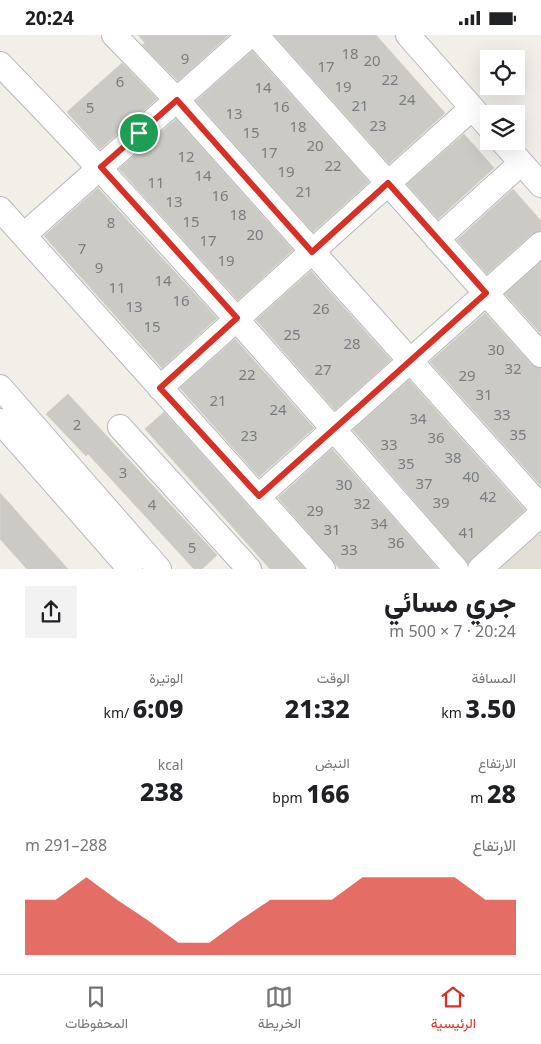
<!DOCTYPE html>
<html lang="ar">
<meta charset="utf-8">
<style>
:root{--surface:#fff;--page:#f2f2f2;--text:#202124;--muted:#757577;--line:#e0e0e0;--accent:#d93025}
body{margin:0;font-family:"Noto Sans",Vazirmatn,sans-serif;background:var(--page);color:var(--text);direction:rtl;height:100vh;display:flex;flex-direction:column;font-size:19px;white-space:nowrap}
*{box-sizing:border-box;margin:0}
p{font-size:16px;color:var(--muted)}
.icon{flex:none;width:28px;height:28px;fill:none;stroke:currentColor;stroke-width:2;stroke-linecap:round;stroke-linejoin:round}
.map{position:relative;height:534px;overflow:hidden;direction:ltr}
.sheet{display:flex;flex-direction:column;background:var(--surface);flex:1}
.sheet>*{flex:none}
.controls{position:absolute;left:480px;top:15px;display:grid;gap:10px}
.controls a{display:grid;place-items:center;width:45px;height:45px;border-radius:0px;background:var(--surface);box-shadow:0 5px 20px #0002;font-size:25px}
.pin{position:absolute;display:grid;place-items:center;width:42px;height:42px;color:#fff;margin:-21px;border:2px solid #fff;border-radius:50%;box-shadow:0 1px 5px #0007}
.round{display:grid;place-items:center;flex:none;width:52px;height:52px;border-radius:0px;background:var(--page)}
.overview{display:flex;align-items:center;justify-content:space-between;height:85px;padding:0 25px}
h1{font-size:28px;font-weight:800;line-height:38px}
.metrics{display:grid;grid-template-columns:repeat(3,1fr);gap:8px;height:85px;padding:5px 25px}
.metrics div{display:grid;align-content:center}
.metrics b{font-size:25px;font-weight:800}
.metrics small{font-size:14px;font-weight:400}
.metrics p{font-size:14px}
.chart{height:140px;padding:10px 25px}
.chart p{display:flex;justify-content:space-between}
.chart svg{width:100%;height:90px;margin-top:5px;fill:var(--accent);opacity:.7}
.status{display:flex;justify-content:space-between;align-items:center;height:35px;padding:0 25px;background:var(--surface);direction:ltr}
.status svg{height:14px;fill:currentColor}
.tabs{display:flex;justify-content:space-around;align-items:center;height:70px;border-top:1px solid var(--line);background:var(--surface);font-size:14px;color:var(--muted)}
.tabs a{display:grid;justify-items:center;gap:2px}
.tabs .selected{color:var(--accent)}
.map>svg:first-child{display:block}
.education{fill:#e1ded6}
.building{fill:#cccac5;stroke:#d6d1c6}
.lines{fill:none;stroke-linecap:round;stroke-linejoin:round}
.minor-casing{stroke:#b5b8bc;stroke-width:26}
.minor{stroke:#fff;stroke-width:24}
.route-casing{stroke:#fff;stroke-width:10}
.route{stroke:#d93025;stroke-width:6}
.labels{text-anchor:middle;stroke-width:4;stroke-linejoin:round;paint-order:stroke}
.number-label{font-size:15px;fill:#7a7d7f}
</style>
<div class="status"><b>20:24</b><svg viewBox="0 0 49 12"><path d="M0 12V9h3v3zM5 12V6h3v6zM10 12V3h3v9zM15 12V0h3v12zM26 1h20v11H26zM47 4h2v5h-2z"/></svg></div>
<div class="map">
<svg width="541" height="534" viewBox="0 0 541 534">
<rect width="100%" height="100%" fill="#f1efe8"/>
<!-- education -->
<path class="education" d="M541 495V534H498Z"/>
<!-- building -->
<path class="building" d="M138 0H229L178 46 142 10 145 8Z
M274 0H376L445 78 389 129Z
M252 16 369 147 313 197 196 66Z
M122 28 157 64 100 114 67 77Z
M176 84 293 215 238 265 119 134Z
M464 99 494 133 438 184 407 149Z
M98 153 217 283 162 333 44 201Z
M513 154 541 186V196L532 199 487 239 457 205Z
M541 227V299L505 259Z
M311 236 391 325 335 375 256 285Z
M485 278 531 329 541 333V451L430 327Z
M235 304 314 393 259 442 180 353Z
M409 345 525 475 468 528 353 395Z
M68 359 217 520 202 534H194L88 419 86 421 46 379Z
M164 377 305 534H270L145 394Z
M332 414 390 479 438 534H340L278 463Z
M0 458 68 534H27L0 504Z"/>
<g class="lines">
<!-- minor casing -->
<g class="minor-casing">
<path id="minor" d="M114 0 177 65 541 472
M256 0 541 320
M408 0 489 92
M0 29C159 192 306 363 456 534
M502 106 541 150
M0 174 323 534
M24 200 250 0
M437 204 521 128
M0 352 159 534
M160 353 472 73
M0 386 130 534
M120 392 249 534
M259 461 541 209
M480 534 541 479"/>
</g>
<!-- minor -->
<use href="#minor" class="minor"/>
</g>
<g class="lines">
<!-- route casing -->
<g class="route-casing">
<path id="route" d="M177 65 312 217 388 148 486 258 259 461 160 353 237 283 101 132Z"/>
</g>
<!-- route -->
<use href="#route" class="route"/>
</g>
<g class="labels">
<!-- number labels -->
<g class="number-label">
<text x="350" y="24">18</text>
<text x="185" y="29">9</text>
<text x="372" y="31">20</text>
<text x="326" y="37">17</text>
<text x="390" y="50">22</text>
<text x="120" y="52">6</text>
<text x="343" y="57">19</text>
<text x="263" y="58">14</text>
<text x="407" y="70">24</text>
<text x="360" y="76">21</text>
<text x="281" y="77">16</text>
<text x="90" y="78">5</text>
<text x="234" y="84">13</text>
<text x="378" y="96">23</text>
<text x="298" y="97">18</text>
<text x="251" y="103">15</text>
<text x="315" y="116">20</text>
<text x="269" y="123">17</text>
<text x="186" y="127">12</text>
<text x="333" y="136">22</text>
<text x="286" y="142">19</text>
<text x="203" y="146">14</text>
<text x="156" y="153">11</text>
<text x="304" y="162">21</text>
<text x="220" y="166">16</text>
<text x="174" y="172">13</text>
<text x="238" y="185">18</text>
<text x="191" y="192">15</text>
<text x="111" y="193">8</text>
<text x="255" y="205">20</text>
<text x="208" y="211">17</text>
<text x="82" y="219">7</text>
<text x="226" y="231">19</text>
<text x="99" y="238">9</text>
<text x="163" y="251">14</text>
<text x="117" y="258">11</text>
<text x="181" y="271">16</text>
<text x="134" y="277">13</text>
<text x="321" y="279">26</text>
<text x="152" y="297">15</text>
<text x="292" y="305">25</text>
<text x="352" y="314">28</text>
<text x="496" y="320">30</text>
<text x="513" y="339">32</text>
<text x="323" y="340">27</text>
<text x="247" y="345">22</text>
<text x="467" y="346">29</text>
<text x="484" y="365">31</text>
<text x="218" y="371">21</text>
<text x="278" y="380">24</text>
<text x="502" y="385">33</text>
<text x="418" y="389">34</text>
<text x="77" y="395">2</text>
<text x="518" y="405">35</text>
<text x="249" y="406">23</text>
<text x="436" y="408">36</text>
<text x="389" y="415">33</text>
<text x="453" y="428">38</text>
<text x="406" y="434">35</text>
<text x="123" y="443">3</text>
<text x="471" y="447">40</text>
<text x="424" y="454">37</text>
<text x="344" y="455">30</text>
<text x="488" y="467">42</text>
<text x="441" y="473">39</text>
<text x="362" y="474">32</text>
<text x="152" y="475">4</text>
<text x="315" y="481">29</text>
<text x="379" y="494">34</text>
<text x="332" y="500">31</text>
<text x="467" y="503">41</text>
<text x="396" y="513">36</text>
<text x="192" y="518">5</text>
<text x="349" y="520">33</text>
</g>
</g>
</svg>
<div class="controls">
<a><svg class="icon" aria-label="locate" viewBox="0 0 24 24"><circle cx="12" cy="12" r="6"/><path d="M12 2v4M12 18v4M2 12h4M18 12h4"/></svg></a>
<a><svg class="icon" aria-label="layers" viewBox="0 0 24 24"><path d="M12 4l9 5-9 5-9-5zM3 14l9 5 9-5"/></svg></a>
</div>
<div class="pin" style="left:139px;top:98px;background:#1e9e55"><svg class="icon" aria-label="arrive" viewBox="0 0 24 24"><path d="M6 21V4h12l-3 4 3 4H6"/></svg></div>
</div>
<section class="sheet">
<div class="overview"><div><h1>جري مسائي</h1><p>20:24 · 7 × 500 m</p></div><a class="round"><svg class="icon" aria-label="share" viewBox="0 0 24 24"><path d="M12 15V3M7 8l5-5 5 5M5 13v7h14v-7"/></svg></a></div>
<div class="metrics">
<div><p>المسافة</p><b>3.50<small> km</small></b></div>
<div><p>الوقت</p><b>21:32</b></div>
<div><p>الوتيرة</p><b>6:09<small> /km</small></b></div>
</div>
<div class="metrics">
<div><p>الارتفاع</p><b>28<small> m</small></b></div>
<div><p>النبض</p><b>166<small> bpm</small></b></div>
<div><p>kcal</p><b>238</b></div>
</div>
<div class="chart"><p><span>الارتفاع</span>288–291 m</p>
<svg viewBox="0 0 160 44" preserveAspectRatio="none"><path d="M0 44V17L10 17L20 6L30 17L40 27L50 38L60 38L70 27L80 17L90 17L100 17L110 6L120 6L130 6L140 6L150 17L160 17V44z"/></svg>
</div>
</section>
<nav class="tabs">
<a class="selected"><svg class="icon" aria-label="home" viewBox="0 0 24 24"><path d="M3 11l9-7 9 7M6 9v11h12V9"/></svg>الرئيسية</a>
<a><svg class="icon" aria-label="map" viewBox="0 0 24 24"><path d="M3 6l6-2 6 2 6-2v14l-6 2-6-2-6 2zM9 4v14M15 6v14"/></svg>الخريطة</a>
<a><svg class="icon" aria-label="saved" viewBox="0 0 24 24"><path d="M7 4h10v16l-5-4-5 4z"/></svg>المحفوظات</a>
</nav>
